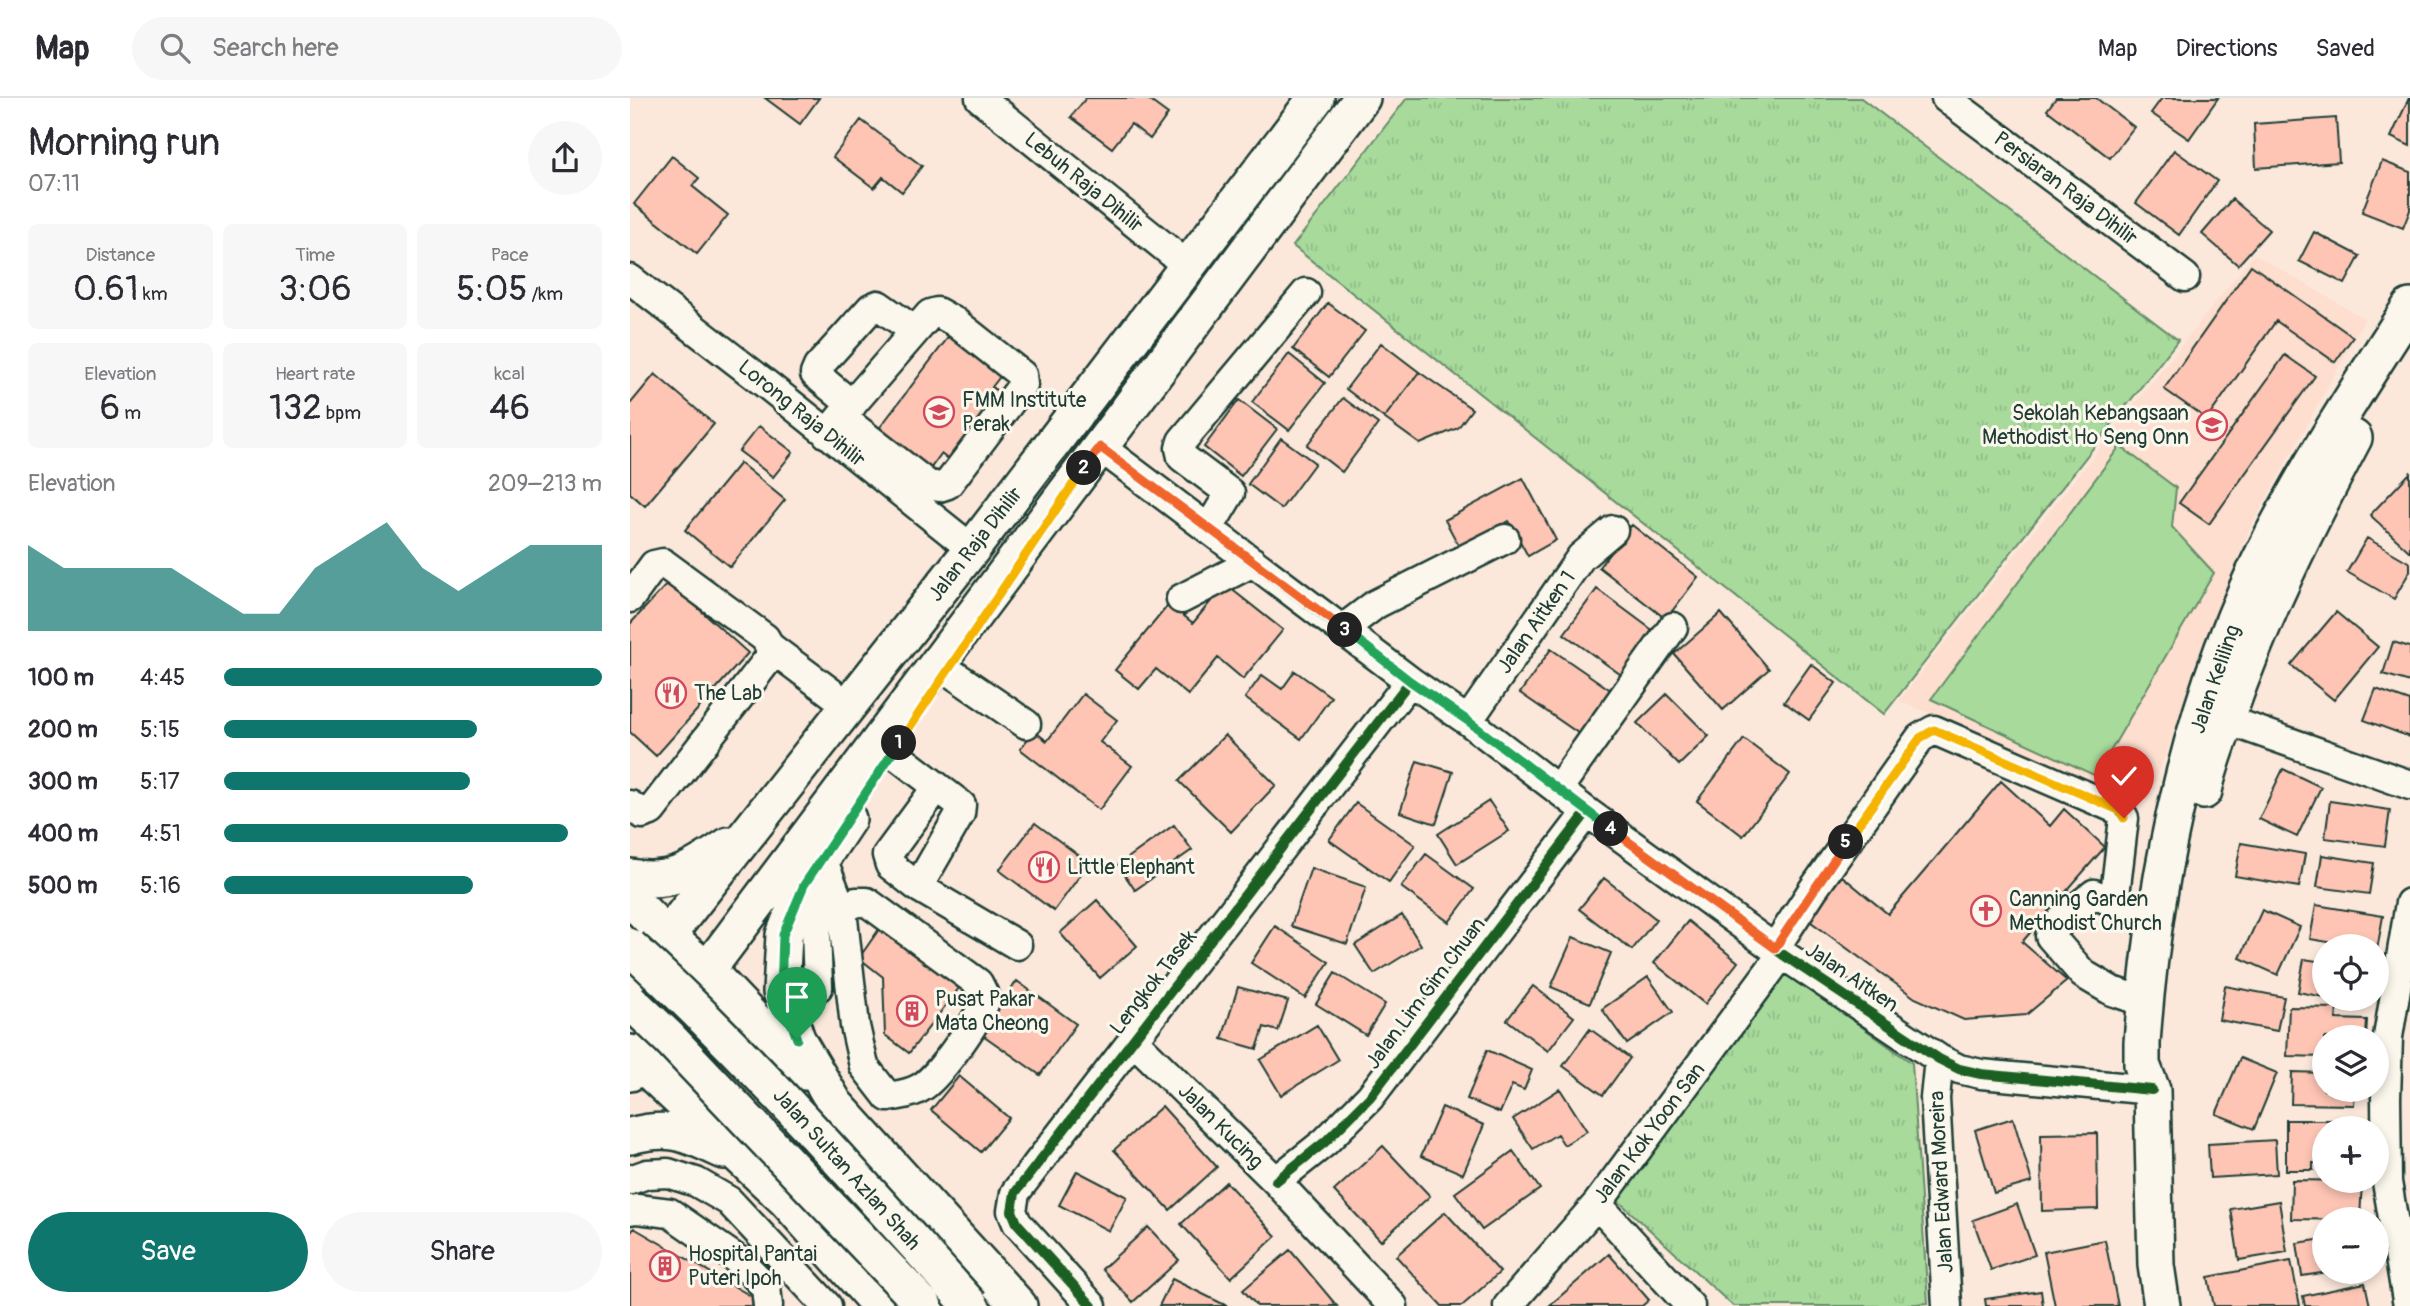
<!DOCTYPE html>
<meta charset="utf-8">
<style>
:root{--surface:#fff;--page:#f7f7f7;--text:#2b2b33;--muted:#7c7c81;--line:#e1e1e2;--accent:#0f766e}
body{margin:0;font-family:Pangolin,sans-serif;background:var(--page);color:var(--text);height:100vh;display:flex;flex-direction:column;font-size:26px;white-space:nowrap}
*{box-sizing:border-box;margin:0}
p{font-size:23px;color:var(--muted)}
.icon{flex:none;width:38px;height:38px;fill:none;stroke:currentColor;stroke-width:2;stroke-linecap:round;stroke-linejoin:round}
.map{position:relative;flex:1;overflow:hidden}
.details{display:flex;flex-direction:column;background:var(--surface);width:630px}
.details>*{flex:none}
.controls{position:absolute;left:1682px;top:836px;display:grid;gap:14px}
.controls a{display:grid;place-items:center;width:77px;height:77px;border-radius:50%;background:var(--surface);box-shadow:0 4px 10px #0003;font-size:35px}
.pin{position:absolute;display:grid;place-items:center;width:60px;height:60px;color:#fff;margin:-72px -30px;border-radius:50% 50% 50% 0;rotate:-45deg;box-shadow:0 0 7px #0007}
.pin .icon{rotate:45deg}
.km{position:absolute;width:35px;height:35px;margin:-18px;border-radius:50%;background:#222;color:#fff;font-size:19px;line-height:35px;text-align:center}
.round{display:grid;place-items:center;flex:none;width:74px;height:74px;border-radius:37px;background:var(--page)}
.head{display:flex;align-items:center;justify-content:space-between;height:119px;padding:0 28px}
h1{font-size:38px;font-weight:600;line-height:52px}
.figures{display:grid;grid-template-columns:repeat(3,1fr);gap:10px;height:119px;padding:7px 28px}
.figures div{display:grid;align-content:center;border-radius:10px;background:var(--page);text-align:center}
.figures b{font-size:35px;font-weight:600}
.figures small{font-size:19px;font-weight:400}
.figures p{font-size:19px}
.chart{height:196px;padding:14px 28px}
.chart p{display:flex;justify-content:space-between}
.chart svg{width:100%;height:126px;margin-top:7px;fill:var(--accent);opacity:.7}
.cta{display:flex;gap:14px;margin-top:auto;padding:14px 28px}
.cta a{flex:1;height:80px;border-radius:42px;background:var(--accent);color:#fff;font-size:28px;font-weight:600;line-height:80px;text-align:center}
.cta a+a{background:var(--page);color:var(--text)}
ul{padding:0 28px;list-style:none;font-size:23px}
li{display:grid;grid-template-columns:112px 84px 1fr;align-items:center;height:52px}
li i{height:18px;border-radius:9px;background:var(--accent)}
header{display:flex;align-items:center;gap:42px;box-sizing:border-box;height:98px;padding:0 35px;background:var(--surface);border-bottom:2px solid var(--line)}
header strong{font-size:33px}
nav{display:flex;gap:38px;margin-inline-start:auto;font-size:24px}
.search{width:490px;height:63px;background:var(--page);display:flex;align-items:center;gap:18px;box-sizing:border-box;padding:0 24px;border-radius:38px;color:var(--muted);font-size:26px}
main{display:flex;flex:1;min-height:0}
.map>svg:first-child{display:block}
.built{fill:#fddecf}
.grass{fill:url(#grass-tufts);stroke:#648c68;stroke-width:2}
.garden{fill:#a8da9c;stroke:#648c68;stroke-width:2}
.building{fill:#fec5b4;stroke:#1f3d34;stroke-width:2}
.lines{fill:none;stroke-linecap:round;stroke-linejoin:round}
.minor-casing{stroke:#1f3d34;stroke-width:33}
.major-casing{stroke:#1f3d34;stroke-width:40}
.minor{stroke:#fbf7ec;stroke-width:28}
.major{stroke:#fbf7ec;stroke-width:35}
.major-bridge-casing{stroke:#1f3d34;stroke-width:40;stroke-linecap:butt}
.major-bridge{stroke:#fbf7ec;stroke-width:35}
.cycleway-casing{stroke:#fbf7ec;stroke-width:15}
.cycleway{stroke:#1b5e20;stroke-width:10}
.split-1-casing{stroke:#fff;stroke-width:14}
.split-2-casing{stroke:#fff;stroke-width:14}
.split-3-casing{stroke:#fff;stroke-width:14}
.split-4-casing{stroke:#fff;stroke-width:14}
.split-5-casing{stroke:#fff;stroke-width:14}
.split-6-casing{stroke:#fff;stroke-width:14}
.split-1{stroke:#22a559;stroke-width:9}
.split-2{stroke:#f5b400;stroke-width:9}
.split-3{stroke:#f0652b;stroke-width:9}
.split-4{stroke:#22a559;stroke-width:9}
.split-5{stroke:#f0652b;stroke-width:9}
.split-6{stroke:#f5b400;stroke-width:9}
.labels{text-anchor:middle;stroke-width:6;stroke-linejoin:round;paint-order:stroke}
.street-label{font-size:21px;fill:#1f3d34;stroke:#fbf7ec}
.poi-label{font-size:21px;fill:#1f3d34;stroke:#fbf7ec;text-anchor:start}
</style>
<header>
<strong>Map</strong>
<div class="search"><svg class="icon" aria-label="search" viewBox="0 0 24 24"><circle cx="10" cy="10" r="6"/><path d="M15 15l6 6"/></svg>Search here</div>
<nav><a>Map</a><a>Directions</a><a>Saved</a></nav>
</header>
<main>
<section class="details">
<div class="head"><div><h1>Morning run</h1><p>07:11</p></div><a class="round"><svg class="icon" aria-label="share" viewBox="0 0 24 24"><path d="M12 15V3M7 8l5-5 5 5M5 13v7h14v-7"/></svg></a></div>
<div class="figures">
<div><p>Distance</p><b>0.61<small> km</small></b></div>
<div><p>Time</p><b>3:06</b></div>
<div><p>Pace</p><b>5:05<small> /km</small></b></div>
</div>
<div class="figures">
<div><p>Elevation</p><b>6<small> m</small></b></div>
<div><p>Heart rate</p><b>132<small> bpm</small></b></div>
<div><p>kcal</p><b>46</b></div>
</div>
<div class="chart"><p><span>Elevation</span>209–213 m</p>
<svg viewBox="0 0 160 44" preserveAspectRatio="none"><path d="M0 44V14L10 22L20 22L30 22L40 22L50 30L60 38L70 38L80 22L90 14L100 6L110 22L120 30L130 22L140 14L150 14L160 14V44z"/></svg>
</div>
<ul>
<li><b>100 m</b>4:45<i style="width:100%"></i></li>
<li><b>200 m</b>5:15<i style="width:67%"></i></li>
<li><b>300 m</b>5:17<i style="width:65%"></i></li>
<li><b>400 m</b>4:51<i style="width:91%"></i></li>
<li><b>500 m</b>5:16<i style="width:66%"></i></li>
</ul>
<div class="cta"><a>Save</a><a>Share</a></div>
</section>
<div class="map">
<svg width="1780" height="1208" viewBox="0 0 1780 1208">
<defs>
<pattern id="grass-tufts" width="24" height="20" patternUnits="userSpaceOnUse" patternTransform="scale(1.75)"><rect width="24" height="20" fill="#a8da9c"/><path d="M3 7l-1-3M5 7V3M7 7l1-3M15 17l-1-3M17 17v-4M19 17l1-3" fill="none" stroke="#90bc87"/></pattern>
</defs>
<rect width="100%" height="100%" fill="#fce8db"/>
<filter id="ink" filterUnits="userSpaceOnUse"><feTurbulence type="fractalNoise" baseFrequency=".0143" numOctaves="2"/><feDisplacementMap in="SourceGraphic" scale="14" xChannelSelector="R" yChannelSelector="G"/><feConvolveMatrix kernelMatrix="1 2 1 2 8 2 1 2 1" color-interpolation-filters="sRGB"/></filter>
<g filter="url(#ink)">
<!-- built -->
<path class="built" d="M1624 156 1735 221 1618 434 1518 703 1269 603Z"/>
<!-- grass -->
<path class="grass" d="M777 0H1231L1548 242 1254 616 663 148Z
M1156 874 1282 965 1298 1205 1264 1208H1103L985 1100Z"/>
<!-- garden -->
<path class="garden" d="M1490 348 1546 390 1542 429 1584 475 1466 678 1301 601Z"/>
<!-- building -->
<path class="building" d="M135 0H189L170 26Z
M456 0H521L519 2 538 16 520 41 501 26 482 50 441 19Z
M1426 0H1466L1504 29 1480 60 1417 12Z
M1532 0H1588L1559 41 1521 15Z
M1779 0H1780V48L1761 39Z
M1706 20 1709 64 1626 70 1624 26Z
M231 22 292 68 272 94 253 79 244 90 203 59Z
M1544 52 1587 83 1549 137 1506 105Z
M42 58 69 80 62 88 98 117 67 156 4 106Z
M1752 63 1780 74V112L1773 130 1732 114Z
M1602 101 1639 132 1608 167 1572 136Z
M1684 134 1730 158 1715 186 1669 163Z
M1621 167 1723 239 1705 264 1646 223 1577 321 1534 291Z
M698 205 735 233 699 279 663 251Z
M323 233 375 272 362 289 371 296 320 363 311 356 300 371 248 332Z
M751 245 789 274 754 320 716 291Z
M659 256 695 285 659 332 622 304Z
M1655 257 1685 278 1579 426 1549 405Z
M789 274 842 311 828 330 790 346 754 320Z
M25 276 84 326 15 408 0 395V306Z
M713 300 748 326 712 374 677 347Z
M609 302 647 331 611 378 574 349Z
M129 328 163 354 143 379 109 353Z
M651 340 685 365 651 411 618 386Z
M110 365 155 402 100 469 55 432Z
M1780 375V454L1740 417Z
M893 380 926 442 898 458 879 423 830 450 815 422Z
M1002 427 1068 479 1036 521 969 469Z
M1737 440 1780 465V473L1764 501 1717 474Z
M39 484 118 555 26 658 0 634V526Z
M595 486 653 532 613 581 588 560 558 597 526 571 509 591 485 572 539 506 563 525Z
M967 491 1029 537 997 581 934 536Z
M1706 514 1748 549 1704 602 1661 567Z
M1091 515 1139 571 1093 612 1044 556Z
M1763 544 1780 549V584L1753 576Z
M921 551 982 593 951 637 890 595Z
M1181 566 1206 585 1179 622 1154 604Z
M665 573 701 599 671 641 615 600 632 577 652 591Z
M1746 591 1780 603V639L1734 622Z
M453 596 487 622 470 644 502 668 469 712 390 651 404 633 417 643Z
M1037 596 1079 638 1049 667 1007 625Z
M595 637 646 687 601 734 549 683Z
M1114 641 1160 676 1113 738 1067 703Z
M787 663 823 674 806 726 770 714Z
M1653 671 1691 689 1667 739 1629 721Z
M1371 683 1420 728 1434 711 1475 749 1392 844 1437 883 1396 917 1334 922 1285 900 1177 821 1212 778 1258 816Z
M859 703 879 733 827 766 808 736Z
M1700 703 1760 712 1755 748 1695 740Z
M726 705 785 747 759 784 699 742Z
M405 725 459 765 424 813 369 772Z
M544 727 562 752 505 792 488 767Z
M1611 745 1675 756 1669 789 1605 778Z
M796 756 844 791 819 824 771 789Z
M1692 757 1744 765 1739 796 1687 789Z
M681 770 736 789 717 846 661 828Z
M974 780 1026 821 1002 852 949 811Z
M467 802 507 848 470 880 430 835Z
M1686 807 1753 818 1747 852 1746 849H1728L1680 841Z
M1632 812 1670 829 1648 877 1610 860Z
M772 817 791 847 744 876 725 847Z
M1058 823 1108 864 1075 906 1024 865Z
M252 827 329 890 279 955 255 937 253 879 229 860Z
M645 828 699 864 675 900 621 865Z
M943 839 981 855 960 905 921 889Z
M1674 861 1694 864V899L1668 894Z
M705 875 755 906 736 937 686 906Z
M1018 879 1043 914 997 946 972 911Z
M387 883 446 926 410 977 350 935Z
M903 888 944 919 918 953 877 922Z
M1595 888 1654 899 1647 933 1589 922Z
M608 889 658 903 648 933 634 929 627 951 592 941Z
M1659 909 1707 910 1706 921 1737 922 1736 940H1694V959L1657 958Z
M687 927 708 962 651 997 630 962Z
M960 931 1000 960 973 997 933 968Z
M857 952 902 972 894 992 882 987 870 1015 837 1001Z
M1610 960 1647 975 1624 1031 1586 1016Z
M1662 974 1694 975V992H1725L1724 1007 1661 1006Z
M329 978 379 1020 351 1054 301 1012Z
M930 991 957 1033 934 1047 927 1036 903 1051 883 1021Z
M532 1008 587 1069 540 1112 484 1052Z
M812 1009 854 1027 833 1076 791 1058Z
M1383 1020 1402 1084 1364 1095 1345 1032Z
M1656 1022H1732V1031H1694V1065H1683V1072H1656Z
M1467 1035 1468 1111 1412 1113 1411 1036Z
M1645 1042 1647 1076 1580 1080 1578 1046Z
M753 1048 800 1098 751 1143 704 1093Z
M883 1053 910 1091 852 1132 825 1095Z
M447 1073 497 1099 479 1133 429 1107Z
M1662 1082 1732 1083 1730 1122 1661 1121Z
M596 1084 646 1138 601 1180 551 1126Z
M1649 1103 1657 1154 1609 1162 1601 1111Z
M1387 1106 1405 1157 1361 1172 1343 1122Z
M815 1114 870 1174 832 1208H812L766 1158Z
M518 1129 549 1162 503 1204 472 1171Z
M4 1130 126 1201 122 1208H0V1136Z
M1694 1141V1174H1698L1672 1178 1667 1145Z
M1475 1142 1488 1208H1425L1414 1154Z
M660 1152 707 1208H627L613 1192Z
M979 1156 1019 1202 1012 1208H919Z
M1661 1163 1670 1208H1584L1578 1179Z
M542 1181 597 1208H529Z
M1735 1185 1740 1208H1675L1673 1198Z
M1411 1193 1413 1208H1356L1355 1201Z"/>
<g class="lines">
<!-- minor casing -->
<g class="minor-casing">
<path id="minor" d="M350 0 558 168
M1316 0 1555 179
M0 181 141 290 342 451
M222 307 185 276 188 269 241 210 248 207 285 233
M197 336 211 319 300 216 307 214 325 224 392 277 393 287 318 386 309 389 297 386 211 319
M470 349 780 583 838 623 957 714 1152 856 1309 961 1329 971 1351 976 1522 992
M579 430 600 395 552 359 550 350 552 343 676 195
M0 500 24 467 33 465 135 540 140 549V559L21 713 12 716 0 707
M551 501 623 464
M713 531 746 506 875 441
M140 549 219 608
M317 572 396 626
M1597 622 1780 687
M838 623 951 459 983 432
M262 654 331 707 330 716 288 789 387 847
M928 691 1043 529
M192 760 212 812 225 928 234 968 258 999
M184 772 188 889
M288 789 260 767 257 757 307 689
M212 812 226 804H237L348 885 356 901C349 921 308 981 290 990 280 996 269 997 258 999
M1145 850 1182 793 1290 640 1304 632 1489 712 1494 720 1484 805
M1515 904 1482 893 1453 876 1420 838 1432 821 1464 796 1501 812 1525 814
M503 942 646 1083 763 1208
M1309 961 1305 1000 1317 1208
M0 1082 17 1076 38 1075 66 1084 99 1103 197 1208
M646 1083 695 1044 740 999 957 714
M967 1106 1060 1208
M0 1112 7 1111 40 1115 112 1165 136 1189 138 1208
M462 1208 387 1125 382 1113 385 1095 780 583
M878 1208 967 1106 1152 856
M1778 1208 1757 1084 1756 1000 1758 939 1780 805"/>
</g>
<!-- major casing -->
<g class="major-casing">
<path id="major" d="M1574 693C1579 667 1590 642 1598 617 1631 521 1677 429 1724 340
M218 721 174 787 154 837 151 894 167 941 205 1006 389 1208
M0 779C43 787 65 770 99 747
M0 800 37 838 77 872 174 974
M0 889 37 838 342 451 686 0
M0 955 156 1102 250 1208
M0 975 732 0
M0 1038C42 1027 56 1036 94 1053
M1532 1208 1526 1167 1522 992 1512 967V945C1524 773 1563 591 1643 436 1684 358 1732 284 1780 209"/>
</g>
<!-- minor -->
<use href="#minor" class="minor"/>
<!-- major -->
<use href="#major" class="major"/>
<!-- major-bridge casing -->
<g class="major-bridge-casing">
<path id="major-bridge" d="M0 849C122 961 230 1085 341 1208
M0 903 39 940 294 1208"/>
</g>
<!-- major-bridge -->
<use href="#major-bridge" class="major-bridge"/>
<!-- cycleway casing -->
<g class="cycleway-casing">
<path id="cycleway" d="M470 349 780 583 838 623 957 714 1152 856 1309 961 1329 971 1351 976 1522 992
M646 1083 695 1044 740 999 957 714
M462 1208 387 1125 382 1113 385 1095 780 583"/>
</g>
<!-- cycleway -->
<use href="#cycleway" class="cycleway"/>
</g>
</g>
<g class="lines" filter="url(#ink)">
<!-- split-1 casing -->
<g class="split-1-casing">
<path id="split-1" d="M167 941 151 894 153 837 174 787 269 645"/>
</g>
<!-- split-2 casing -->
<g class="split-2-casing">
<path id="split-2" d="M269 645 454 370"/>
</g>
<!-- split-3 casing -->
<g class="split-3-casing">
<path id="split-3" d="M454 370 470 349 715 532"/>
</g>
<!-- split-4 casing -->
<g class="split-4-casing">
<path id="split-4" d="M715 532 780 583 838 623 981 731"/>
</g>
<!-- split-5 casing -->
<g class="split-5-casing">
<path id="split-5" d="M981 731 1145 850 1216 744"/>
</g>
<!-- split-6 casing -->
<g class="split-6-casing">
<path id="split-6" d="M1216 744 1290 640 1304 632 1489 712 1494 720"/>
</g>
<!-- split-1 -->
<use href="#split-1" class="split-1"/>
<!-- split-2 -->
<use href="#split-2" class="split-2"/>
<!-- split-3 -->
<use href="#split-3" class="split-3"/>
<!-- split-4 -->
<use href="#split-4" class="split-4"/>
<!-- split-5 -->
<use href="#split-5" class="split-5"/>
<!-- split-6 -->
<use href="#split-6" class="split-6"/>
</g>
<!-- icons -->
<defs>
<g id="university-ring" transform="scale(1.575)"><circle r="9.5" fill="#fbf7ec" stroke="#d1495b" stroke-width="1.5"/><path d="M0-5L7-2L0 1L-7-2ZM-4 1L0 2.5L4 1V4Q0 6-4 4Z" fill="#d1495b"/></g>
<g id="school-ring" transform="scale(1.575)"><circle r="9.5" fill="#fbf7ec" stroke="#d1495b" stroke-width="1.5"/><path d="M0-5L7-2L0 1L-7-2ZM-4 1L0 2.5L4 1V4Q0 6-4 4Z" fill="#d1495b"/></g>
<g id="restaurant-ring" transform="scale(1.575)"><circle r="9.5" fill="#fbf7ec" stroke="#d1495b" stroke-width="1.5"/><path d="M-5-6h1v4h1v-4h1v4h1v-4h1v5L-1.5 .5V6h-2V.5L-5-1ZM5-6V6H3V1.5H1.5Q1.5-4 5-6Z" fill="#d1495b"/></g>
<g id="church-ring" transform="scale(1.575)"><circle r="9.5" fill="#fbf7ec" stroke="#d1495b" stroke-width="1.5"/><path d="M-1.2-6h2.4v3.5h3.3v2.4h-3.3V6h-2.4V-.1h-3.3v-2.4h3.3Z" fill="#d1495b"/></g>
<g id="building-ring" transform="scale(1.575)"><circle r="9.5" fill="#fbf7ec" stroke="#d1495b" stroke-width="1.5"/><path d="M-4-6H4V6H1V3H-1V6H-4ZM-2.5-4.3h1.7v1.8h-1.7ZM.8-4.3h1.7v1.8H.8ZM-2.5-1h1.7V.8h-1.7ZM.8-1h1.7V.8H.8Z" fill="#d1495b"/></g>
</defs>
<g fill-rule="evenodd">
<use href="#university-ring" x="309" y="314"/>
<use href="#school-ring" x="1582" y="327"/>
<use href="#restaurant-ring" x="41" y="595"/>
<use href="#restaurant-ring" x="414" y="769"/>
<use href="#church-ring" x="1356" y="813"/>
<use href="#building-ring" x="282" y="913"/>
<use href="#building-ring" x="35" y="1168"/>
</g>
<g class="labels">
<!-- street labels -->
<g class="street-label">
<text transform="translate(454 84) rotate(39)" y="7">Lebuh Raja Dihilir</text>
<text transform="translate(1436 90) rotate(37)" y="7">Persiaran Raja Dihilir</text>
<text transform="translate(172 315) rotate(39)" y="7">Lorong Raja Dihilir</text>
<text transform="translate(345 446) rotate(-52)" y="7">Jalan Raja Dihilir</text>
<text transform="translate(906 524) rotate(-55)" y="7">Jalan Aitken 1</text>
<text transform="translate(1585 581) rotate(-71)" y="7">Jalan Keliling</text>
<text transform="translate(1222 879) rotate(34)" y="7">Jalan Aitken</text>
<text transform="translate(523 884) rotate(-52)" y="7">Lengkok Tasek</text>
<text transform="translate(795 895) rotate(-53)" y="7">Jalan Lim Gim Chuan</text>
<text transform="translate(591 1028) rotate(45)" y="7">Jalan Kucing</text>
<text transform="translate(1019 1035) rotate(-53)" y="7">Jalan Kok Yoon San</text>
<text transform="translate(217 1071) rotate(48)" y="7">Jalan Sultan Azlan Shah</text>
<text transform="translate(1311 1084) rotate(-93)" y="7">Jalan Edward Moreira</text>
</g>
<!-- poi labels -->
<g class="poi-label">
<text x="332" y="309">FMM Institute<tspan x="332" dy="24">Perak</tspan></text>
<text x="1559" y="322" text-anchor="end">Sekolah Kebangsaan<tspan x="1559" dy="24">Methodist Ho Seng Onn</tspan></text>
<text x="64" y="602">The Lab</text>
<text x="437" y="776">Little Elephant</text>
<text x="1379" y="808">Canning Garden<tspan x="1379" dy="24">Methodist Church</tspan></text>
<text x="305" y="908">Pusat Pakar<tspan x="305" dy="24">Mata Cheong</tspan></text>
<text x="58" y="1163">Hospital Pantai<tspan x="58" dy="24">Puteri Ipoh</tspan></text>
</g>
</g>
</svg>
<div class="controls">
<a><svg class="icon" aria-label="locate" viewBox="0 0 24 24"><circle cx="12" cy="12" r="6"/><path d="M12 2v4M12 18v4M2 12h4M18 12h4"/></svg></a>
<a><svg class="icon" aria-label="layers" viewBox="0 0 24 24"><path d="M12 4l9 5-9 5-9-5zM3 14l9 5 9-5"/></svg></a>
<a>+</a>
<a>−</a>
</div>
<div class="pin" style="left:167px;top:941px;background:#1e9e55"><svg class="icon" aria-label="arrive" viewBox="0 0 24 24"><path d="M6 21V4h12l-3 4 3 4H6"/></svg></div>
<div class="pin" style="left:1494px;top:720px;background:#d93025"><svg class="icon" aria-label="check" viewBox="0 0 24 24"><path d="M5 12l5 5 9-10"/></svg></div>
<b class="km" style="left:269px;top:645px">1</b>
<b class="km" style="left:454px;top:370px">2</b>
<b class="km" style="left:715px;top:532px">3</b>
<b class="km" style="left:981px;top:731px">4</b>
<b class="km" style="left:1216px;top:744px">5</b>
</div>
</main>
